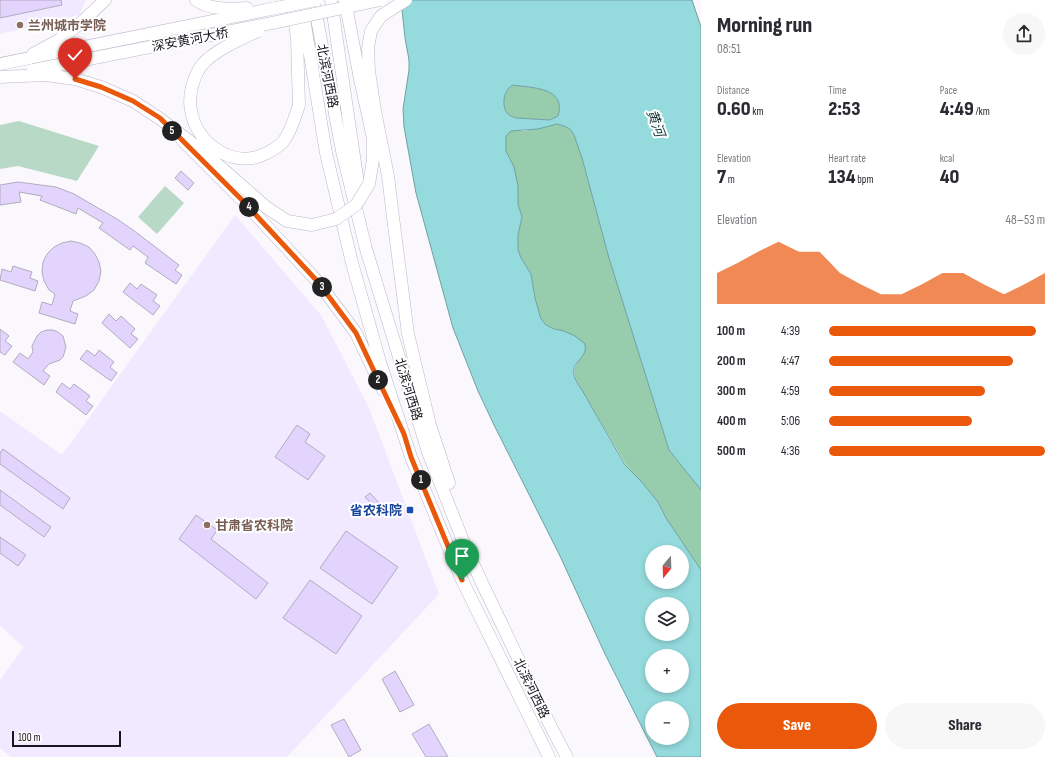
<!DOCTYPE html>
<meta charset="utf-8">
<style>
:root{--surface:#fff;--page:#f7f7f7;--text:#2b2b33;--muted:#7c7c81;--accent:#ea580c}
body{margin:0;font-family:"Sofia Sans Condensed","Noto Sans SC",sans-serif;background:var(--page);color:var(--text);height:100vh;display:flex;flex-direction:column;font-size:15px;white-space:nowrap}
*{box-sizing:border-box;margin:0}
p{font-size:13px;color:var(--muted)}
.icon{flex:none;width:22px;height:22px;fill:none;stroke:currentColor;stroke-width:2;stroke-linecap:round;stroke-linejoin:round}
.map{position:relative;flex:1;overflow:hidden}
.panel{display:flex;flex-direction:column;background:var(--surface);width:360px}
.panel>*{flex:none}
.needle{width:26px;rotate:199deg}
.tools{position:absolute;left:645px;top:545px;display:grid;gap:8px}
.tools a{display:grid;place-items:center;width:44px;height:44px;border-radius:50%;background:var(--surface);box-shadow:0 2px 6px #0003;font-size:20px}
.scale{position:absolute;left:12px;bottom:10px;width:109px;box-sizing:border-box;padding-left:4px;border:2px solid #19171e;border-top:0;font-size:11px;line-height:14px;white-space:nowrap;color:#19171e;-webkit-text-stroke:3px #fff;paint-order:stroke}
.pin{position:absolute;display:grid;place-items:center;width:34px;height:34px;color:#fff;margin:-41px -17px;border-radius:50% 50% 50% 0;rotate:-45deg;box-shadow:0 0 4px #0007}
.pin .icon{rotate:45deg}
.km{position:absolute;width:20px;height:20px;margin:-10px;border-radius:50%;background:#222;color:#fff;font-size:11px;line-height:20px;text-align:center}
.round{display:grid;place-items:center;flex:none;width:42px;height:42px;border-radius:21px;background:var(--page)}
.headline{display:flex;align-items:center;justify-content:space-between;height:68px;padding:0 16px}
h1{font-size:22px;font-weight:800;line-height:30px}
.figures{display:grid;grid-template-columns:repeat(3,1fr);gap:6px;height:68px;padding:4px 16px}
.figures div{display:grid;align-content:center}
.figures b{font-size:20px;font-weight:800}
.figures small{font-size:11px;font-weight:400}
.figures p{font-size:11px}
.chart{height:112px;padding:8px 16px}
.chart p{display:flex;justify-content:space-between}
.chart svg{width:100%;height:72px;margin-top:4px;fill:var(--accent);opacity:.7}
.button{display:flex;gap:8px;margin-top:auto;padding:8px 16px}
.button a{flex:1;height:46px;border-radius:24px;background:var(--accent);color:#fff;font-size:16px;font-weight:800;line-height:46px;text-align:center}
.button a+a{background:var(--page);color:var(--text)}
ul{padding:0 16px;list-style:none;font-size:13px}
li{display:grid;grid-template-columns:64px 48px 1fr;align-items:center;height:30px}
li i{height:10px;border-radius:5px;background:var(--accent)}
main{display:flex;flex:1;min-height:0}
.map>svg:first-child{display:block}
.built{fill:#f1e9ff}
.green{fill:#b8d9c5}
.forest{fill:#97ccad}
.water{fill:#95dbde;stroke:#70a0a4;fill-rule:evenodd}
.building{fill:#e2d4fc;stroke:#b2acbf}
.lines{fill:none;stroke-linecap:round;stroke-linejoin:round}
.primary-casing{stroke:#bdb6c9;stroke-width:13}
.primary{stroke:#fff;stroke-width:12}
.primary-bridge-casing{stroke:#bdb6c9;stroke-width:13;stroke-linecap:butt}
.primary-bridge{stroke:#fff;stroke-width:12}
.route-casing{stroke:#fff;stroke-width:8}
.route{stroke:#ea580c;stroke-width:5}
.education-dot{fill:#8d6e63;stroke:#fff;stroke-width:1.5}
.transit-dot{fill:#1a4fb4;stroke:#fff;stroke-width:1.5}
.labels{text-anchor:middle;stroke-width:4;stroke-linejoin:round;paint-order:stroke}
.education-label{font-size:13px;font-weight:bold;fill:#785e54;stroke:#fff;text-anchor:start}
.street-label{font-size:13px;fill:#19171e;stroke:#fff}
.transit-label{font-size:13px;font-weight:bold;fill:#164399;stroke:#fff;text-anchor:end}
.water-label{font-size:14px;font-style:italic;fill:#183b3c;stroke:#fff}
</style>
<main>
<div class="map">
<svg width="701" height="757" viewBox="0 0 701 757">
<rect width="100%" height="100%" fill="#faf8fc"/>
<!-- built -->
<path class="built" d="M0 0H86L79 15 0 34Z
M235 215 321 315 369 408 439 594 287 757H11L0 748V680L24 647 0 626V411L62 455Z"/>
<!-- green -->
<path class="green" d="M19 121 99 146 77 181 18 166 0 169V125Z
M165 186 184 203 157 234 138 217Z"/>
<!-- forest -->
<path class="forest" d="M513 85C532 88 567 87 558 116L550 120 516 118C512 117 510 116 507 113 501 105 504 89 513 85Z
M557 124 564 126 570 129 574 135 582 158 609 258 669 450 701 490V570L666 518 658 502 641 481 626 465 582 390C571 374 572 369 584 353L564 331 554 329 546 325 541 319 535 298 531 274 521 258 518 250V235L522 217 518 204V186L506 151V136L511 131H524Z"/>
<!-- water -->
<path class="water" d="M401 0H692L701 27V490L669 450 609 258 582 158 574 135 570 129 564 126 557 124 538 129 511 131 506 136V151L514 167 518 186V204L522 217 518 235V250L521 258 531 274 535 298 541 319 546 325 554 329 564 331 575 336 585 344C589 363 560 361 582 390L625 465 641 481 658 502 666 518 701 570V757H657L605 654 560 556 494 425 478 391 453 328 416 193 404 127 403 109 409 70V60L405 38ZM513 85C532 88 567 87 558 116L550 120 516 118C512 117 510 116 507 113 501 105 504 89 513 85ZM652 552H682V582H652ZM652 604H682V634H652ZM652 656H682V686H652ZM652 708H682V738H652Z"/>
<!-- building -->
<path class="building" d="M0 0H61L62 5 0 18Z
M181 171 194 183 188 190 175 178Z
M18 182 56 187 74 194 117 219 133 230 179 265 175 270 182 275 176 284 145 263 148 257 133 246 130 250 99 228 103 223 78 208 76 214 40 200 42 196 19 192 21 202 0 205V185Z
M71 241 80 243 89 247 95 254 99 262 101 271 99 281 94 290 86 296 73 301 70 311 78 314 75 324 39 313 42 302 52 305 55 294 49 290 44 281 42 272 43 262 47 254 54 247 62 243Z
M13 266 32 272 30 278 38 281 35 291 0 280 2 269 11 272Z
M130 283 137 289 141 284 157 295 153 301 160 306 153 315 123 292Z
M109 314 116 321 121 316 135 329 131 334 138 339 130 348 102 323Z
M0 329 9 336 5 341 12 346 5 355 0 352Z
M47 330H53L58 332 63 336 66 347 63 357 60 360 49 364 43 371 50 376 44 385 13 362 20 353 28 359 33 352 32 346 37 336 41 332Z
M87 350 95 356 99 350 114 362 110 367 117 373 111 381 80 359Z
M62 383 70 389 74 384 90 396 86 401 93 406 86 415 56 392Z
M297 425 310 434 305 442 325 456 308 480 275 457Z
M3 449 70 498 63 509 0 464V453Z
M0 490 51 527 44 537 0 505Z
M370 493 382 506 377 510 365 497Z
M196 515 217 530 211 539 268 583 256 599 179 539Z
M346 531 398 567 372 604 320 568Z
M0 537 26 555 18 566 0 553Z
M310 580 362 616 336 654 283 618Z
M395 671 414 705 400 712 382 679Z
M344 719 361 750 349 757 331 725Z
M429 724 448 757H426L412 734Z"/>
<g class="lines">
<!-- primary casing -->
<g class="primary-casing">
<path id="primary" d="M196 0C210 10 230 9 247 8
M292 0 297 39 299 105
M301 0 326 153 352 263 380 362 411 457 462 580 549 757
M331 0 359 190
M314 3 342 151 366 249 428 452 465 546 482 583 552 729 567 757
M33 54 59 40 82 22 105 0
M0 64 276 8
M182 140 242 200 318 282 356 333 383 390
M394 225 408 334 430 425 449 483"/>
</g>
<!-- primary -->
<use href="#primary" class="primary"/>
<!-- primary-bridge casing -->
<g class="primary-bridge-casing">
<path id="primary-bridge" d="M276 8 316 0
M258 31C240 39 213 51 201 66 193 78 188 96 191 110 195 141 229 167 260 156 268 153 277 148 283 142 291 132 295 117 299 105
M33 70 277 22 380 0
M0 77 46 75 75 79 101 87 133 101 159 118 201 150 266 207 287 221 312 225 336 219 356 205 369 184 373 159V138L360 79 345 0
M394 225 388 176 375 111 369 71 368 48 371 31 381 16 406 0"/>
</g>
<!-- primary-bridge -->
<use href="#primary-bridge" class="primary-bridge"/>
</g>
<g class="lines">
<!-- route casing -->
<g class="route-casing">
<path id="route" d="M75 79 101 87 133 101 160 118 242 200 318 282 356 333 404 434 411 457 462 580"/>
</g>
<!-- route -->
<use href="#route" class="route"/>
</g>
<!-- markers -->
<g class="education-dot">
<circle cx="20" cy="25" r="4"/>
<circle cx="207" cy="525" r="4"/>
</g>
<rect class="transit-dot" x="406" y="506" width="8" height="8" rx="2"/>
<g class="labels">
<!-- education labels -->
<g class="education-label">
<text x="28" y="30">兰州城市学院</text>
<text x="215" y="530">甘肃省农科院</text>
</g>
<!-- street labels -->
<g class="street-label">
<text transform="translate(190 39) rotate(-11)" y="5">深安黄河大桥</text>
<text transform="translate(328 76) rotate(79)" y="5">北滨河西路</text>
<text transform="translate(409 389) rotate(73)" y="5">北滨河西路</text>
<text transform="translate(532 688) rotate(64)" y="5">北滨河西路</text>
</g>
<!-- transit labels -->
<g class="transit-label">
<text x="402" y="515">省农科院</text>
</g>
<!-- water labels -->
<g class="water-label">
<text transform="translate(656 123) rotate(70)" y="5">黄河</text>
</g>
</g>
</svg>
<div class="tools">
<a><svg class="needle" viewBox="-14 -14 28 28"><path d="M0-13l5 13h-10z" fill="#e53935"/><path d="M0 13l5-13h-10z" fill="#7c7c81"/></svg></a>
<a><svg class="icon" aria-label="layers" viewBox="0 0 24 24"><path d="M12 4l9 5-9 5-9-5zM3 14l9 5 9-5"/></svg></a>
<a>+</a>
<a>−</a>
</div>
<div class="scale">100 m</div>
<div class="pin" style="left:462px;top:580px;background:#1e9e55"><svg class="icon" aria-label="arrive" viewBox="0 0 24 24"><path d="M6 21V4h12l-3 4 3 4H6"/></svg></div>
<div class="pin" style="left:75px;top:79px;background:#d93025"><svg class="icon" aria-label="check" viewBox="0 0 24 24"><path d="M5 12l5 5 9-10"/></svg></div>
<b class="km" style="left:421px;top:480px">1</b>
<b class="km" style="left:378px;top:380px">2</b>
<b class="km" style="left:322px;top:287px">3</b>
<b class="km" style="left:249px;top:207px">4</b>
<b class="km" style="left:172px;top:131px">5</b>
</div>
<section class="panel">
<div class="headline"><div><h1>Morning run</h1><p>08:51</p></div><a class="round"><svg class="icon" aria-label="share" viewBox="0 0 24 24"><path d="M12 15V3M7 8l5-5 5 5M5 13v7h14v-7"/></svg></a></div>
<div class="figures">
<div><p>Distance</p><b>0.60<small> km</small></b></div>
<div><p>Time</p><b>2:53</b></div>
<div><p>Pace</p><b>4:49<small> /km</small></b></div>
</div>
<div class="figures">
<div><p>Elevation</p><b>7<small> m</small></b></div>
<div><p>Heart rate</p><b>134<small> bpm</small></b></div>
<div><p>kcal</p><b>40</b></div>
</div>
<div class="chart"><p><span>Elevation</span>48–53 m</p>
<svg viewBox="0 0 160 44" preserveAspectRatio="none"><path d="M0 44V25L10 19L20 12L30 6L40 12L50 12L60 25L70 32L80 38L90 38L100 32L110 25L120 25L130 32L140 38L150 32L160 25V44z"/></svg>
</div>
<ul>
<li><b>100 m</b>4:39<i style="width:96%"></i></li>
<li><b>200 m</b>4:47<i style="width:85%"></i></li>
<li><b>300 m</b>4:59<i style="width:72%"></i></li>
<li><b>400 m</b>5:06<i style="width:66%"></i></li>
<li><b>500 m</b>4:36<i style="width:100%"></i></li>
</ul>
<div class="button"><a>Save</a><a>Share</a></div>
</section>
</main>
